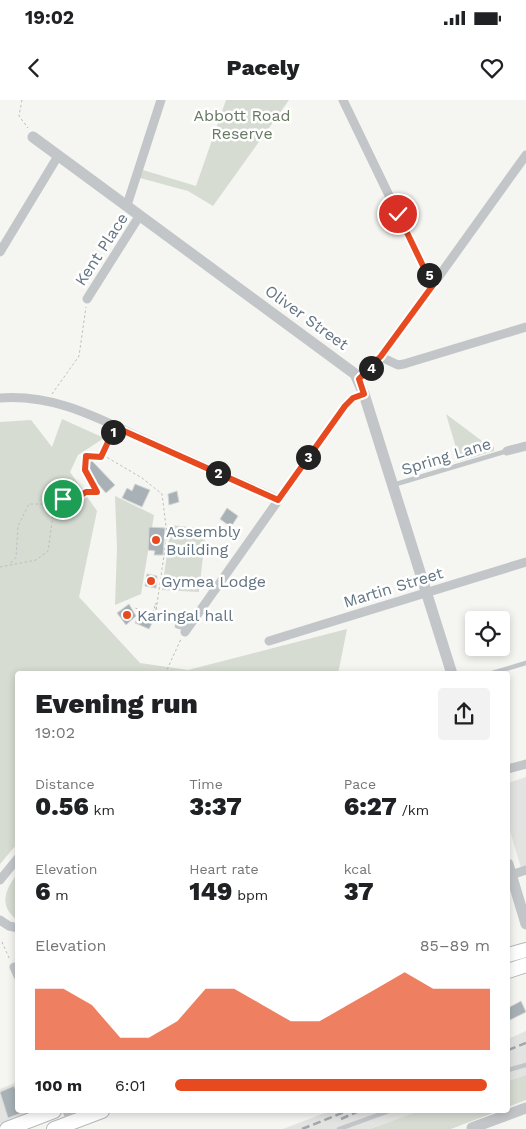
<!DOCTYPE html>
<meta charset="utf-8">
<style>
:root{--surface:#fff;--page:#f2f2f2;--text:#202124;--muted:#757577;--accent:#e74a1f}
body{margin:0;font-family:"Work Sans",sans-serif;background:var(--page);color:var(--text);height:100vh;display:flex;flex-direction:column;font-size:19px;white-space:nowrap}
*{box-sizing:border-box;margin:0}
p{font-size:16px;color:var(--muted)}
.icon{flex:none;width:28px;height:28px;fill:none;stroke:currentColor;stroke-width:2;stroke-linecap:round;stroke-linejoin:round}
.map{position:relative;flex:1;overflow:hidden}
.side{position:absolute;left:15px;top:571px;width:495px;height:442px;display:flex;flex-direction:column;background:var(--surface);border-radius:5px;box-shadow:0 2px 8px #0003}
.side>*{flex:none}
.controls{position:absolute;left:465px;top:511px;display:grid;gap:10px}
.controls a{display:grid;place-items:center;width:45px;height:45px;border-radius:5px;background:var(--surface);box-shadow:0 2px 8px #0003;font-size:25px}
.pin{position:absolute;display:grid;place-items:center;width:42px;height:42px;color:#fff;margin:-21px;border:2px solid #fff;border-radius:50%;box-shadow:0 1px 5px #0007}
.km{position:absolute;width:25px;height:25px;margin:-12px;border-radius:50%;background:#222;color:#fff;font-size:14px;line-height:25px;text-align:center}
.round{display:grid;place-items:center;flex:none;width:52px;height:52px;border-radius:5px;background:var(--page)}
.overview{display:flex;align-items:center;justify-content:space-between;height:85px;padding:0 20px}
h1{font-size:28px;font-weight:800;line-height:38px}
.metrics{display:grid;grid-template-columns:repeat(3,1fr);gap:8px;height:85px;padding:5px 20px}
.metrics div{display:grid;align-content:center}
.metrics b{font-size:25px;font-weight:800}
.metrics small{font-size:14px;font-weight:400}
.metrics p{font-size:14px}
.chart{height:140px;padding:10px 20px}
.chart p{display:flex;justify-content:space-between}
.chart svg{width:100%;height:90px;margin-top:5px;fill:var(--accent);opacity:.7}
ul{padding:0 20px;list-style:none;font-size:16px}
li{display:grid;grid-template-columns:80px 60px 1fr;align-items:center;height:38px}
li i{height:12px;border-radius:6px;background:var(--accent)}
.status{display:flex;justify-content:space-between;align-items:center;height:35px;padding:0 25px;background:var(--surface);direction:ltr}
.status svg{height:14px;fill:currentColor}
header{display:flex;justify-content:space-between;align-items:center;height:65px;padding:0 20px;background:var(--surface);font-size:22px;font-weight:800}
.map>svg:first-child{display:block}
.built{fill:#e3e4e2}
.green{fill:#d6dcd2}
.building{fill:#a8b1b6;stroke:#d6d6d4}
.lines{fill:none;stroke-linecap:round;stroke-linejoin:round}
.trunk-casing{stroke:#b5b8bb;stroke-width:16}
.path{stroke:#bcbec0;stroke-width:1;stroke-dasharray:2.5 2.5;stroke-linecap:butt}
.service{stroke:#c2c6c9;stroke-width:4.5}
.minor{stroke:#c2c6c9;stroke-width:9}
.tertiary{stroke:#c2c6c9;stroke-width:11}
.trunk{stroke:#fff;stroke-width:14}
.rail{stroke:#a0a7ad;stroke-width:2.5;stroke-dasharray:8 4;stroke-linecap:butt}
.route-casing{stroke:#fff;stroke-width:10}
.route{stroke:#e74a1f;stroke-width:6}
.poi-dot{fill:#e74a1f;stroke:#fff;stroke-width:2}
.labels{text-anchor:middle;stroke-width:5;stroke-linejoin:round;paint-order:stroke}
.park-label{font-size:16px;fill:#677a62;stroke:#fff}
.street-label{font-size:16px;fill:#637583;stroke:#fff}
.poi-label{font-size:16px;fill:#637583;stroke:#fff;text-anchor:start}
</style>
<div class="status"><b>19:02</b><svg viewBox="0 0 49 12"><path d="M0 12V9h3v3zM5 12V6h3v6zM10 12V3h3v9zM15 12V0h3v12zM26 1h20v11H26zM47 4h2v5h-2z"/></svg></div>
<header><svg class="icon" aria-label="back" viewBox="0 0 24 24"><path d="M15 5l-7 7 7 7"/></svg>Pacely<svg class="icon" aria-label="heart" viewBox="0 0 24 24"><path d="M12 20l-8-8c-3-5 5-10 8-4 3-6 11-1 8 4z"/></svg></header>
<div class="map">
<svg width="526" height="1029" viewBox="0 0 526 1029">
<rect width="100%" height="100%" fill="#f5f5f1"/>
<!-- built -->
<path class="built" d="M526 677V767L521 768 508 724V683Z
M526 931V975L508 981V939Z
M17 982 18 1011H34L0 1024V989Z
M330 1011H419L370 1029H283Z"/>
<!-- green -->
<path class="green" d="M226 0H289L213 106 188 91 140 78 143 70 196 86Z
M446 314 486 344 494 347V351L460 361Z
M62 319 104 338 78 355 70 372 97 411 79 497 140 563 188 570 347 529 338 574H18L17 744 0 764V322L31 320 52 347Z
M115 396 154 415 141 494 115 505 117 448Z
M171 425 206 429 199 492 162 490Z
M17 774V820C0 806 3 793 17 774Z
M526 975V1000L508 1007V981Z
M419 1011H498L451 1029H370Z"/>
<!-- building -->
<path class="building" d="M91 360 115 385 106 393 88 373 91 370 86 365Z
M135 384 150 390 142 407 122 398 127 388 132 391Z
M177 391 179 402 169 405 168 394Z
M227 408 238 416 231 427 220 419Z
M149 427 165 428 163 455H154L155 451 148 450Z
M147 474 157 476 156 488 145 486Z
M129 504 136 516 126 525 117 513Z
M140 512 154 519 149 529 135 523Z
M521 901 526 912 508 921V908Z
M14 986 18 996V1011L24 1012 8 1018 0 992Z"/>
<g class="lines">
<!-- trunk casing -->
<g class="trunk-casing">
<path id="trunk" d="M508 855 526 850
M508 871 526 865
M7 1029 54 1011
M54 1029 102 1011"/>
</g>
<!-- path -->
<path class="path" d="M22 0 19 16 28 28
M52 294 79 256 86 207
M103 355 142 378 162 394 167 434 156 511V503L152 515 135 508
M11 463 16 457 18 426 29 404H41L53 408
M0 467 36 460 48 451 54 408 63 399 71 401 86 393 97 392 85 370 86 356 101 357 112 333
M152 515 157 517 159 512 157 511
M165 574 181 539
M2 842 10 860"/>
<!-- service -->
<path class="service" d="M393 385 507 351
M177 526 187 529
M489 574 526 563
M508 970 526 965
M339 1029 389 1011"/>
<!-- minor -->
<path class="minor" d="M343 0 425 170 436 181
M127 105 161 0
M0 152 58 56
M87 199 140 115
M381 257 398 265 404 264 526 227
M359 279 381 257 526 55
M0 298C58 294 101 320 152 343 194 362 236 381 278 399
M507 351 526 346
M185 532 345 306 353 298 364 294
M269 541 526 462
M508 669 526 664
M511 775 526 770
M0 780 18 758
M0 820 9 826 18 828
M14 867 18 876
M67 1011 72 1022"/>
<!-- tertiary -->
<path class="tertiary" d="M33 37 355 274 364 294 452 574
M508 764 526 824
M472 1028 526 1008"/>
<!-- trunk -->
<use href="#trunk" class="trunk"/>
<!-- rail -->
<path class="rail" d="M508 950 526 943
M341 1019 359 1011
M302 1029 347 1011"/>
</g>
<g class="lines">
<!-- route casing -->
<g class="route-casing">
<path id="route" d="M63 399 71 401 86 392H97L85 370 86 356 101 357 115 327 278 400 345 306 353 298 364 294 359 279 381 256 436 181 425 170 398 114"/>
</g>
<!-- route -->
<use href="#route" class="route"/>
</g>
<!-- markers -->
<g class="poi-dot">
<circle cx="156" cy="440" r="5"/>
<circle cx="151" cy="481" r="5"/>
<circle cx="127" cy="515" r="5"/>
</g>
<g class="labels">
<!-- park labels -->
<g class="park-label">
<text x="242" y="21">Abbott Road<tspan x="242" dy="18">Reserve</tspan></text>
</g>
<!-- street labels -->
<g class="street-label">
<text transform="translate(101 149) rotate(-57)" y="6">Kent Place</text>
<text transform="translate(307 217) rotate(36)" y="6">Oliver Street</text>
<text transform="translate(446 356) rotate(-17)" y="6">Spring Lane</text>
<text transform="translate(393 487) rotate(-17)" y="6">Martin Street</text>
</g>
<!-- poi labels -->
<g class="poi-label">
<text x="166" y="437">Assembly<tspan x="166" dy="18">Building</tspan></text>
<text x="161" y="487">Gymea Lodge</text>
<text x="137" y="521">Karingal hall</text>
</g>
</g>
</svg>
<div class="controls">
<a><svg class="icon" aria-label="locate" viewBox="0 0 24 24"><circle cx="12" cy="12" r="6"/><path d="M12 2v4M12 18v4M2 12h4M18 12h4"/></svg></a>
</div>
<div class="pin" style="left:63px;top:399px;background:#1e9e55"><svg class="icon" aria-label="arrive" viewBox="0 0 24 24"><path d="M6 21V4h12l-3 4 3 4H6"/></svg></div>
<div class="pin" style="left:398px;top:114px;background:#d93025"><svg class="icon" aria-label="check" viewBox="0 0 24 24"><path d="M5 12l5 5 9-10"/></svg></div>
<b class="km" style="left:113px;top:332px">1</b>
<b class="km" style="left:218px;top:373px">2</b>
<b class="km" style="left:308px;top:357px">3</b>
<b class="km" style="left:371px;top:268px">4</b>
<b class="km" style="left:429px;top:175px">5</b>
<section class="side">
<div class="overview"><div><h1>Evening run</h1><p>19:02</p></div><a class="round"><svg class="icon" aria-label="share" viewBox="0 0 24 24"><path d="M12 15V3M7 8l5-5 5 5M5 13v7h14v-7"/></svg></a></div>
<div class="metrics">
<div><p>Distance</p><b>0.56<small> km</small></b></div>
<div><p>Time</p><b>3:37</b></div>
<div><p>Pace</p><b>6:27<small> /km</small></b></div>
</div>
<div class="metrics">
<div><p>Elevation</p><b>6<small> m</small></b></div>
<div><p>Heart rate</p><b>149<small> bpm</small></b></div>
<div><p>kcal</p><b>37</b></div>
</div>
<div class="chart"><p><span>Elevation</span>85–89 m</p>
<svg viewBox="0 0 160 44" preserveAspectRatio="none"><path d="M0 44V14L10 14L20 22L30 38L40 38L50 30L60 14L70 14L80 22L90 30L100 30L110 22L120 14L130 6L140 14L150 14L160 14V44z"/></svg>
</div>
<ul>
<li><b>100 m</b>6:01<i style="width:99%"></i></li>
</ul>
</section>
</div>
